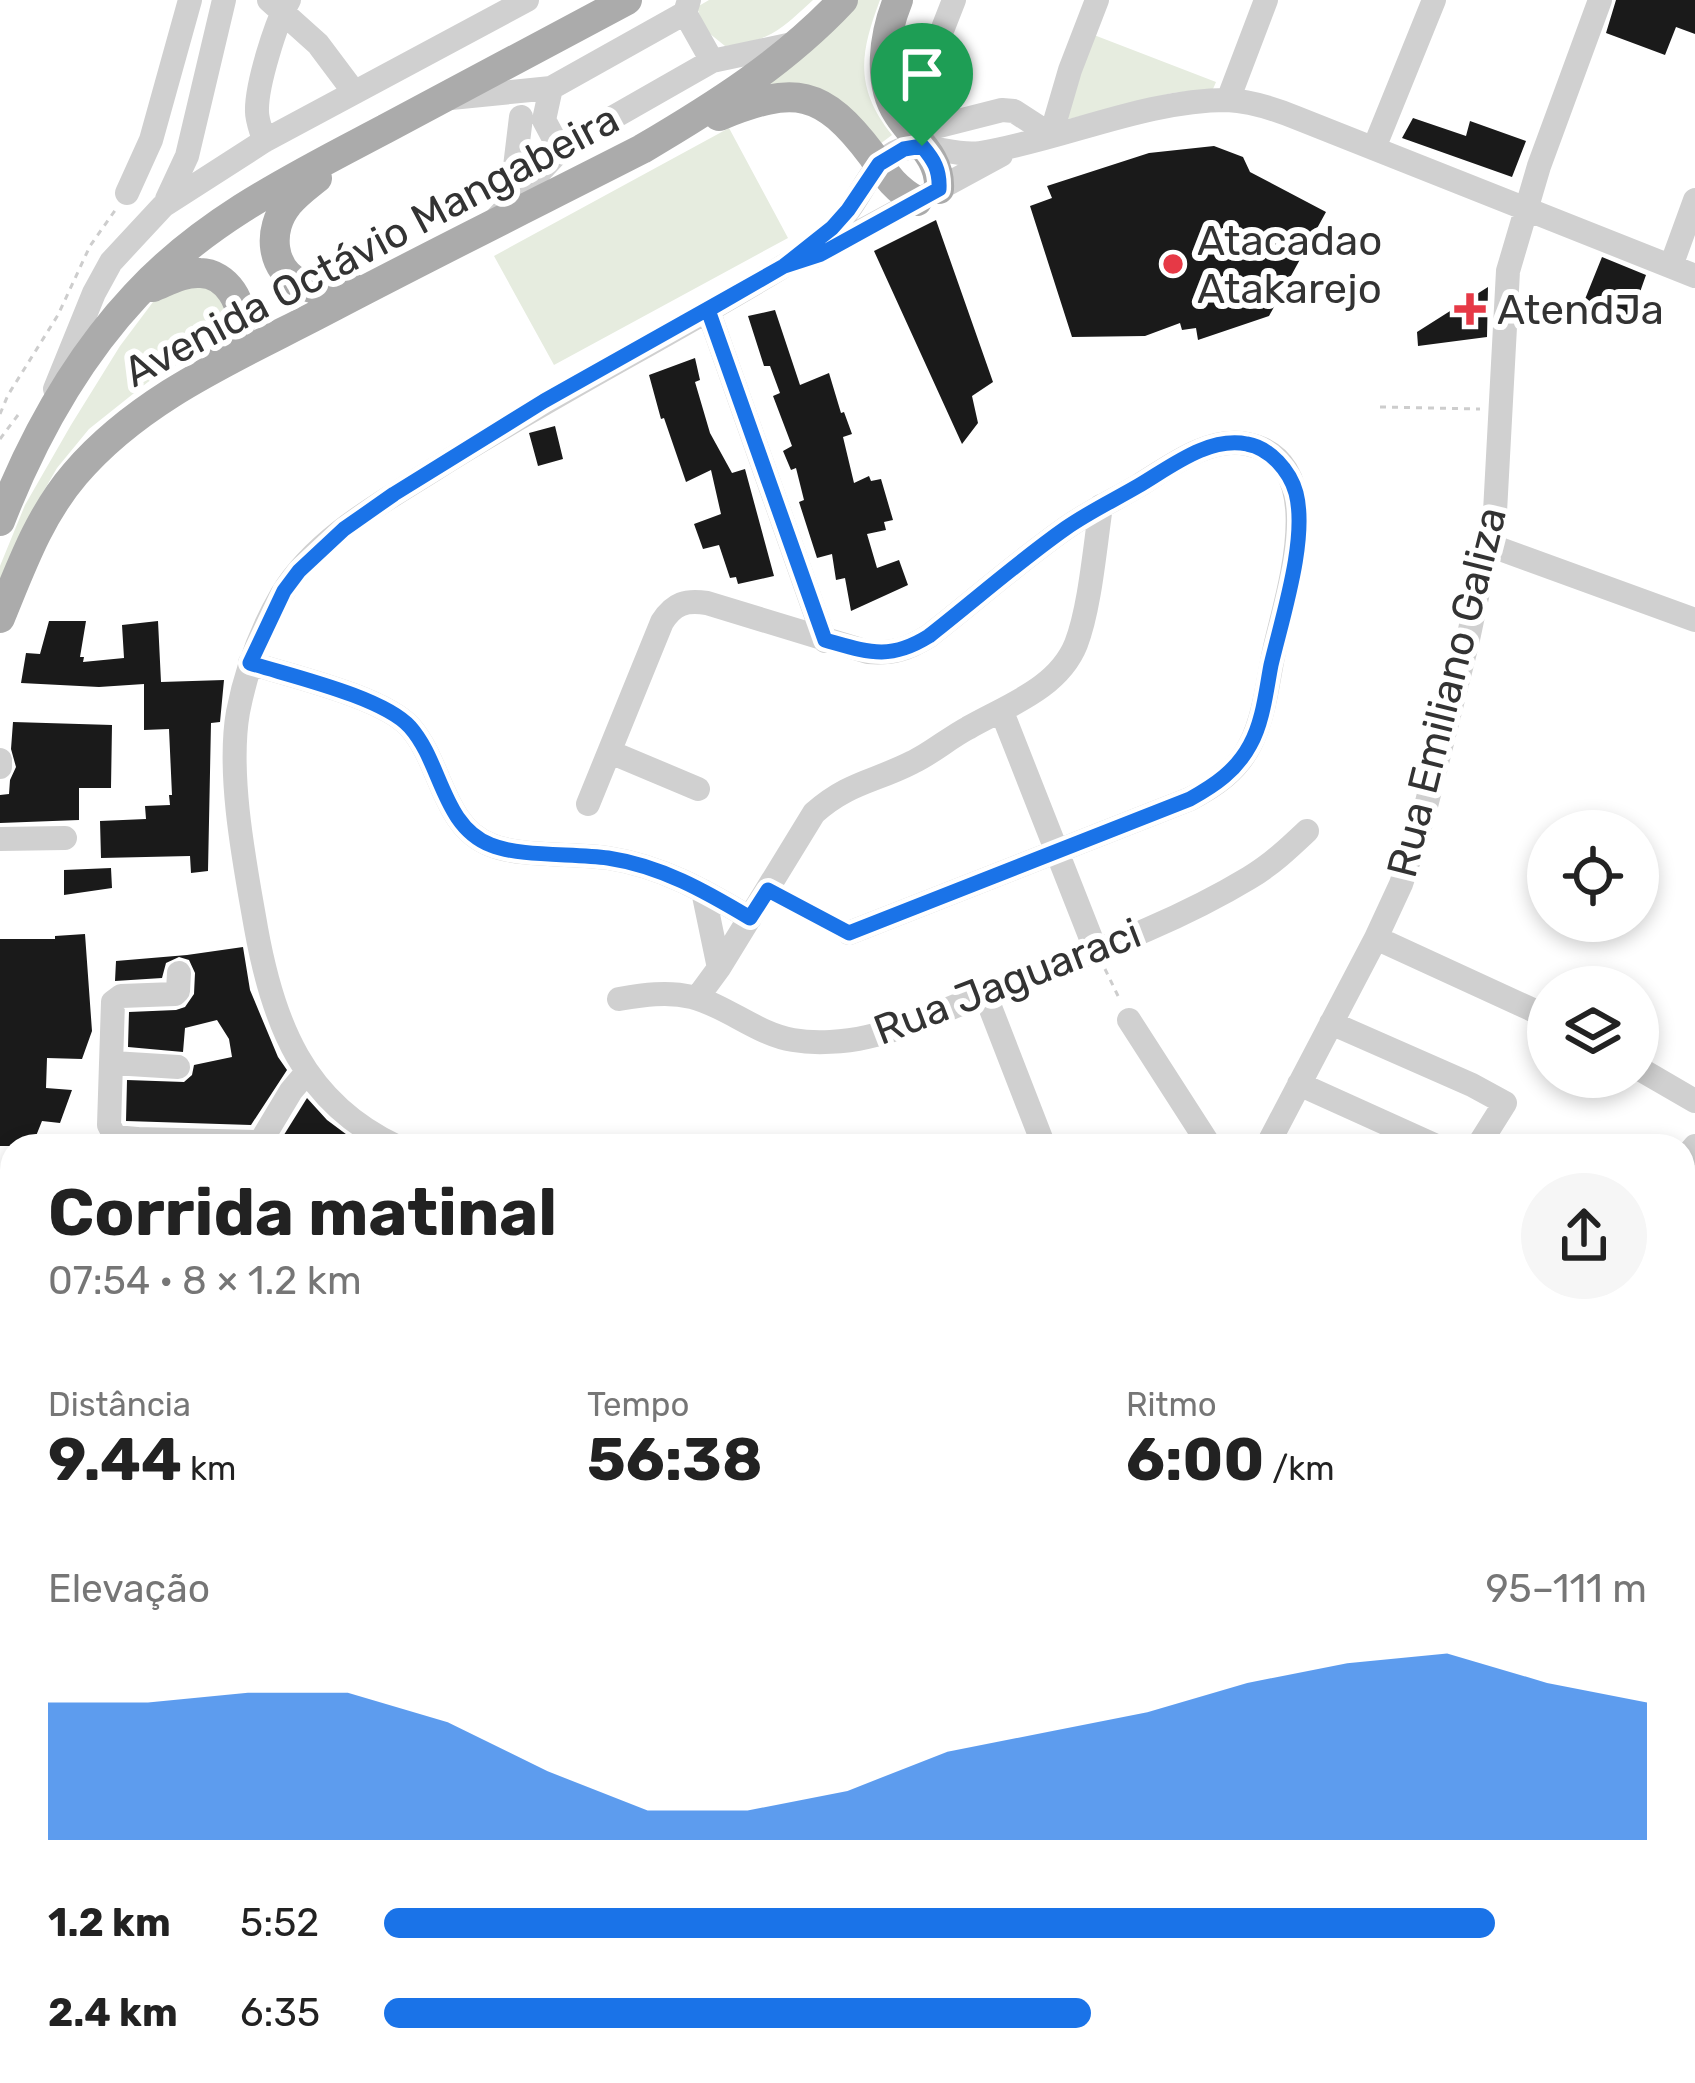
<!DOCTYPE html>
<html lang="pt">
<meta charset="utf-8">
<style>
:root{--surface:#fff;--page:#f6f6f6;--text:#222;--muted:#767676;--accent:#1a73e8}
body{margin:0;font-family:Rubik,sans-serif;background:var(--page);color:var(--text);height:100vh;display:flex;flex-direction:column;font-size:45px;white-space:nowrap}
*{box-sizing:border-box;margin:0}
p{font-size:39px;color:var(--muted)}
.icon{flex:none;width:66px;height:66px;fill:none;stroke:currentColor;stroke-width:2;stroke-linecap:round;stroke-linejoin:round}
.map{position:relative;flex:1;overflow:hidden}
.details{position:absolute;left:0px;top:1134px;width:1695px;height:951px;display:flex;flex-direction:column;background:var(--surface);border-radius:36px 36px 0 0;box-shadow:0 6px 18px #0003}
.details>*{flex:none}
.tools{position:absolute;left:1527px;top:810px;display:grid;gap:24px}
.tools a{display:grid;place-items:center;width:132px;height:132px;border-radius:50%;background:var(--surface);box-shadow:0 6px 18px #0003;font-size:60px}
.pin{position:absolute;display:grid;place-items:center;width:102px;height:102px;color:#fff;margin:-123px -51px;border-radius:50% 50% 50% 0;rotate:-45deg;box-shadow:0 0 12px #0007}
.pin .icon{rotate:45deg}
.round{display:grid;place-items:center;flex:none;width:126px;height:126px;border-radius:63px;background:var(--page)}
.head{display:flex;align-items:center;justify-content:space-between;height:204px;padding:0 48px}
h1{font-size:66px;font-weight:700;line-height:90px}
.metrics{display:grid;grid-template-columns:repeat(3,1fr);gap:18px;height:204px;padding:12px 48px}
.metrics div{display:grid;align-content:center}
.metrics b{font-size:60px;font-weight:700}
.metrics small{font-size:33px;font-weight:400}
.metrics p{font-size:33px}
.chart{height:336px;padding:24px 48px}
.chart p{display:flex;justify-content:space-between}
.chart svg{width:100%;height:216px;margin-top:12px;fill:var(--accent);opacity:.7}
ul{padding:0 48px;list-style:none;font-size:39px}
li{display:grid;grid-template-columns:192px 144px 1fr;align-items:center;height:90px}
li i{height:30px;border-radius:15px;background:var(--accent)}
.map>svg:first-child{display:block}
.green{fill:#e6ecdf}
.water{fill:#cfe2ee}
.building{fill:#1a1a1a}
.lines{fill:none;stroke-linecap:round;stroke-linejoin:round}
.path{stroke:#cdcdcd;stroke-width:3;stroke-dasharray:6 6;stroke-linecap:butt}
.minor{stroke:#d0d0d0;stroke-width:24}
.major{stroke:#ababab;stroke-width:30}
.route-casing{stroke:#fff;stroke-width:24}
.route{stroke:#1a73e8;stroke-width:15}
.poi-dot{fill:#e63946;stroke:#fff;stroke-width:4.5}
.labels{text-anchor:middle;stroke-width:12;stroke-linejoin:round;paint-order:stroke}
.poi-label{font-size:42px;fill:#333;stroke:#fff;text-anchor:start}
.street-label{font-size:42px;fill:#333;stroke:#fff}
</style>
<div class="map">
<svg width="1695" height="2083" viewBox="0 0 1695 2083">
<rect width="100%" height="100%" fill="#fff"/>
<!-- green -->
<path class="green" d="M709 0H813C779 31 772 40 725 46L704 29 697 7Z
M856 0H880C860 53 854 87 892 135L872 150 799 84H770Z
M1094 35 1216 82 1213 89 1172 93 1069 119 1062 117Z
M729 128 788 238 554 365 494 256Z
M182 283 208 284 223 298 227 321 214 342 148 382 89 429 57 468 34 508 0 591V566L25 505 71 425 120 346 153 302Z"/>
<!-- water -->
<path class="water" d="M1683 1867 1695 1873V2066L1683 2059Z"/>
<!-- building -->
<path class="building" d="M1616 0H1695V34L1676 27 1665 55 1606 33Z
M1413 118 1466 136 1470 121 1526 141 1512 177 1402 138Z
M1214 146 1243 157 1250 172 1326 212 1269 316 1198 340 1196 328 1182 330 1180 323 1145 336 1072 337 1030 206 1052 198 1047 186 1149 153Z
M936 220 993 382 972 396 978 423 962 444 874 251Z
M1602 257 1646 275 1627 329 1579 314Z
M1488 287 1487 337 1418 346 1417 332Z
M775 310 800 385 829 373 841 413 844 412 852 434 843 437 854 483 869 476 871 481 881 479 893 520 884 522 886 530 867 534 877 568 899 560 908 585 851 611 845 578 836 580 832 554 817 558 799 502 804 500 796 468 791 470 783 451 792 446 773 396 780 393 770 366H764L748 316Z
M695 358 700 380 695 382 710 433 732 473 745 469 774 576 738 584 736 577 730 578 719 545 703 549 694 524 721 514 711 470 686 482 664 418 661 419 649 375Z
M555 426 563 459 538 466 529 433Z
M49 621H86L80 657H84L83 662 124 658 122 625 158 621 161 682 224 680 220 722 211 723 208 871 191 873 190 856 101 858 100 821 146 819 145 806 170 805 169 795H172L169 729 144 730V684L99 687 21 683 26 653 40 654Z
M13 722 112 725 111 788H79V820L0 823V795L9 794 10 780 16 767 11 749Z
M111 868 112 888 64 895V870Z
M85 934 92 1031 82 1059 47 1058 46 1088 72 1090 60 1123 42 1121 32 1146H0V939H55V936Z
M243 947 250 990 278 1057 287 1070 251 1125 126 1121 127 1080 184 1082 192 1075 194 1065 232 1057 229 1039 217 1020 185 1028 183 1052 128 1047 129 1012 176 1010 185 1007 194 994 195 973 189 960 179 957 166 963 162 978 115 981 116 961 187 955Z
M307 1098 327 1120 362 1146H277Z"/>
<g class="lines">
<!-- path -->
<path class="path" d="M1380 407 1480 409
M0 414 8 395 58 315 90 246 116 209
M0 439 21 411
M785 899 829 923
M1105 969 1119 998"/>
<!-- minor -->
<path class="minor" d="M269 0 318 44 354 92
M685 13 712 61
M886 44 905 59 927 69 954 0
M927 69 924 93 931 128
M551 88 544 120 560 150
M451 98 551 88 685 13 689 0
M1228 100 1266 0
M1051 135 1070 70 1097 0
M264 141C262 132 257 121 257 112 256 86 276 22 289 0
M922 146 931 128 1002 110 1014 111 1051 135
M1374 148 1434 0
M127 193 151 140 190 0
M167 199 187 156 224 0
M506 203 514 175 521 117
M497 218 560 150 577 138 712 61 797 43
M815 256 1001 155
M1671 266 1695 200
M708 310 825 641
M55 389 94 293 111 262 163 206 264 141 527 0
M1489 545 1695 620
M250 663C291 676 383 697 410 727 442 763 442 826 491 845 519 857 575 853 608 858 661 866 705 891 750 918
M1002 712 1096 951
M610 752 698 789
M0 760V767
M588 804 662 622C674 603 686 600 707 603L868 652C893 654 908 649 929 636 975 600 1019 561 1066 528 1089 512 1114 500 1138 486 1168 468 1208 436 1247 444 1332 461 1287 593 1275 647 1268 678 1265 716 1250 745 1237 771 1215 786 1190 799L849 933
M0 839 65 838
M703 891 719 968
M1376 938 1548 1017
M985 994 1044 1146
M697 998 719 968 814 813C849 782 874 782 913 762 932 753 949 738 968 728 1006 706 1058 689 1076 644 1090 608 1095 546 1101 506
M619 999C643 995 667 991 692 997 727 1006 757 1034 793 1040 816 1044 845 1042 867 1037 908 1028 949 1008 988 993 1076 958 1168 927 1249 878 1271 865 1289 848 1307 831
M1129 1020 1210 1146
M1331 1023 1472 1085 1505 1103 1478 1146
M113 1063 178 1067
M1638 1068 1695 1101
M1299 1084 1434 1145
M137 1139 260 1142
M136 1146 137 1139 115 1137 109 1125 113 1002 121 996 175 994 178 991 179 973
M258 1146 291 1091 307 1072
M396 1146C303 1102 273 1023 256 928 245 865 227 775 238 712 246 671 261 630 282 594 316 538 381 503 435 469 547 398 665 338 779 269 804 254 830 234 848 211 864 190 874 160 900 150 926 141 953 157 980 153 1061 140 1145 100 1227 100 1252 101 1275 109 1297 118L1695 276
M1267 1146 1376 938 1401 884 1424 814 1467 644 1495 512 1508 271 1539 166 1600 0
M1683 1160 1695 1146
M1683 1245 1695 1215
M0 1299 12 1297
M0 1373 12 1371
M1683 1545 1695 1551
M1683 1651 1695 1634
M1683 1690 1695 1694
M0 1714 12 1711
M0 1996 12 1993
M164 2073 166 2083
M201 2073 204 2083
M898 2073 911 2083
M1130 2073 1148 2083
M1562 2073 1590 2076 1614 2083
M236 2083 239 2073
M601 2083 605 2073
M677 2083 682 2073
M1412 2083 1418 2073
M1514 2083 1519 2073"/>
<!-- major -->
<path class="major" d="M898 0C884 34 877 82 898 114 914 139 941 157 939 189
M719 116C795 85 822 89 872 155 886 175 895 189 917 201
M317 178C307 186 296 194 288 204 267 229 270 271 303 285 320 293 340 291 359 290
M153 287C168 281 183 272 200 273 226 273 246 304 239 329 235 342 226 353 219 363
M0 521C32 439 76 359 136 295 205 220 296 176 385 129 466 86 547 43 627 0
M0 618C21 567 39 516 75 474 139 399 232 359 317 315 425 258 534 204 642 149 715 106 785 62 843 0"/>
</g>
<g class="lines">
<!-- route casing -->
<g class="route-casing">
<path id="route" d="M922 146 904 149 879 164 848 210 832 228 784 266 544 401 394 494 344 529 299 571 284 591 250 663C291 676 383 697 410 727 442 763 442 826 491 845 520 857 575 853 608 858 661 866 705 891 750 918L768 890 849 933 1190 799C1215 785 1236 771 1250 745 1263 722 1266 691 1271 665 1282 618 1308 539 1296 493 1290 471 1270 448 1247 444 1208 436 1169 468 1138 486 1114 500 1089 512 1066 528 1019 561 975 600 929 636 889 661 868 652 825 640L708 310 784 266 821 254 939 189C940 170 934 160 922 146"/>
</g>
<!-- route -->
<use href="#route" class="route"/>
</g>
<!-- markers -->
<g class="poi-dot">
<circle cx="1173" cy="264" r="12"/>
<path d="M1464 291h12v12h12v12h-12v12h-12v-12h-12v-12h12z"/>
</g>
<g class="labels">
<!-- poi labels -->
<g class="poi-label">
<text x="1197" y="255">Atacadao<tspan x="1197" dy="48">Atakarejo</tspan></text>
<text x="1497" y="324">AtendJa</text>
</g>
<!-- street labels -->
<g class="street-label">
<text transform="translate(371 245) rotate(-28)" y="15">Avenida Octávio Mangabeira</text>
<text transform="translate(1446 692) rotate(-76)" y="15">Rua Emiliano Galiza</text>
<text transform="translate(1007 981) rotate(-21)" y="15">Rua Jaguaraci</text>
</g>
</g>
</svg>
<div class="tools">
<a><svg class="icon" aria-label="locate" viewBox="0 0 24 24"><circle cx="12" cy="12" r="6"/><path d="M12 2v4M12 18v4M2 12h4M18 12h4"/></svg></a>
<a><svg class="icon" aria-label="layers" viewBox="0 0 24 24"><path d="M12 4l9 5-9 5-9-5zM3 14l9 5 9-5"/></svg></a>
</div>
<div class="pin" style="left:922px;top:146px;background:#1e9e55"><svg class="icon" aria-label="arrive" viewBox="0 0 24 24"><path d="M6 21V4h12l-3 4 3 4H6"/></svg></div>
<section class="details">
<div class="head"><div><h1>Corrida matinal</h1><p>07:54 · 8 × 1.2 km</p></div><a class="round"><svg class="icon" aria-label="share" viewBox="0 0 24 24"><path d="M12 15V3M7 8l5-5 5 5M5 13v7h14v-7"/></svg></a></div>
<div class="metrics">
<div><p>Distância</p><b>9.44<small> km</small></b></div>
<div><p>Tempo</p><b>56:38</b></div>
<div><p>Ritmo</p><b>6:00<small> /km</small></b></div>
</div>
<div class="chart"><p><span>Elevação</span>95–111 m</p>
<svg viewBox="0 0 160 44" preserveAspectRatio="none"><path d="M0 44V16L10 16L20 14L30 14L40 20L50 30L60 38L70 38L80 34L90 26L100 22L110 18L120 12L130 8L140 6L150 12L160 16V44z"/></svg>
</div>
<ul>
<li><b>1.2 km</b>5:52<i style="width:88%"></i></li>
<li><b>2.4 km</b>6:35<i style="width:56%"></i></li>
</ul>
</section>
</div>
